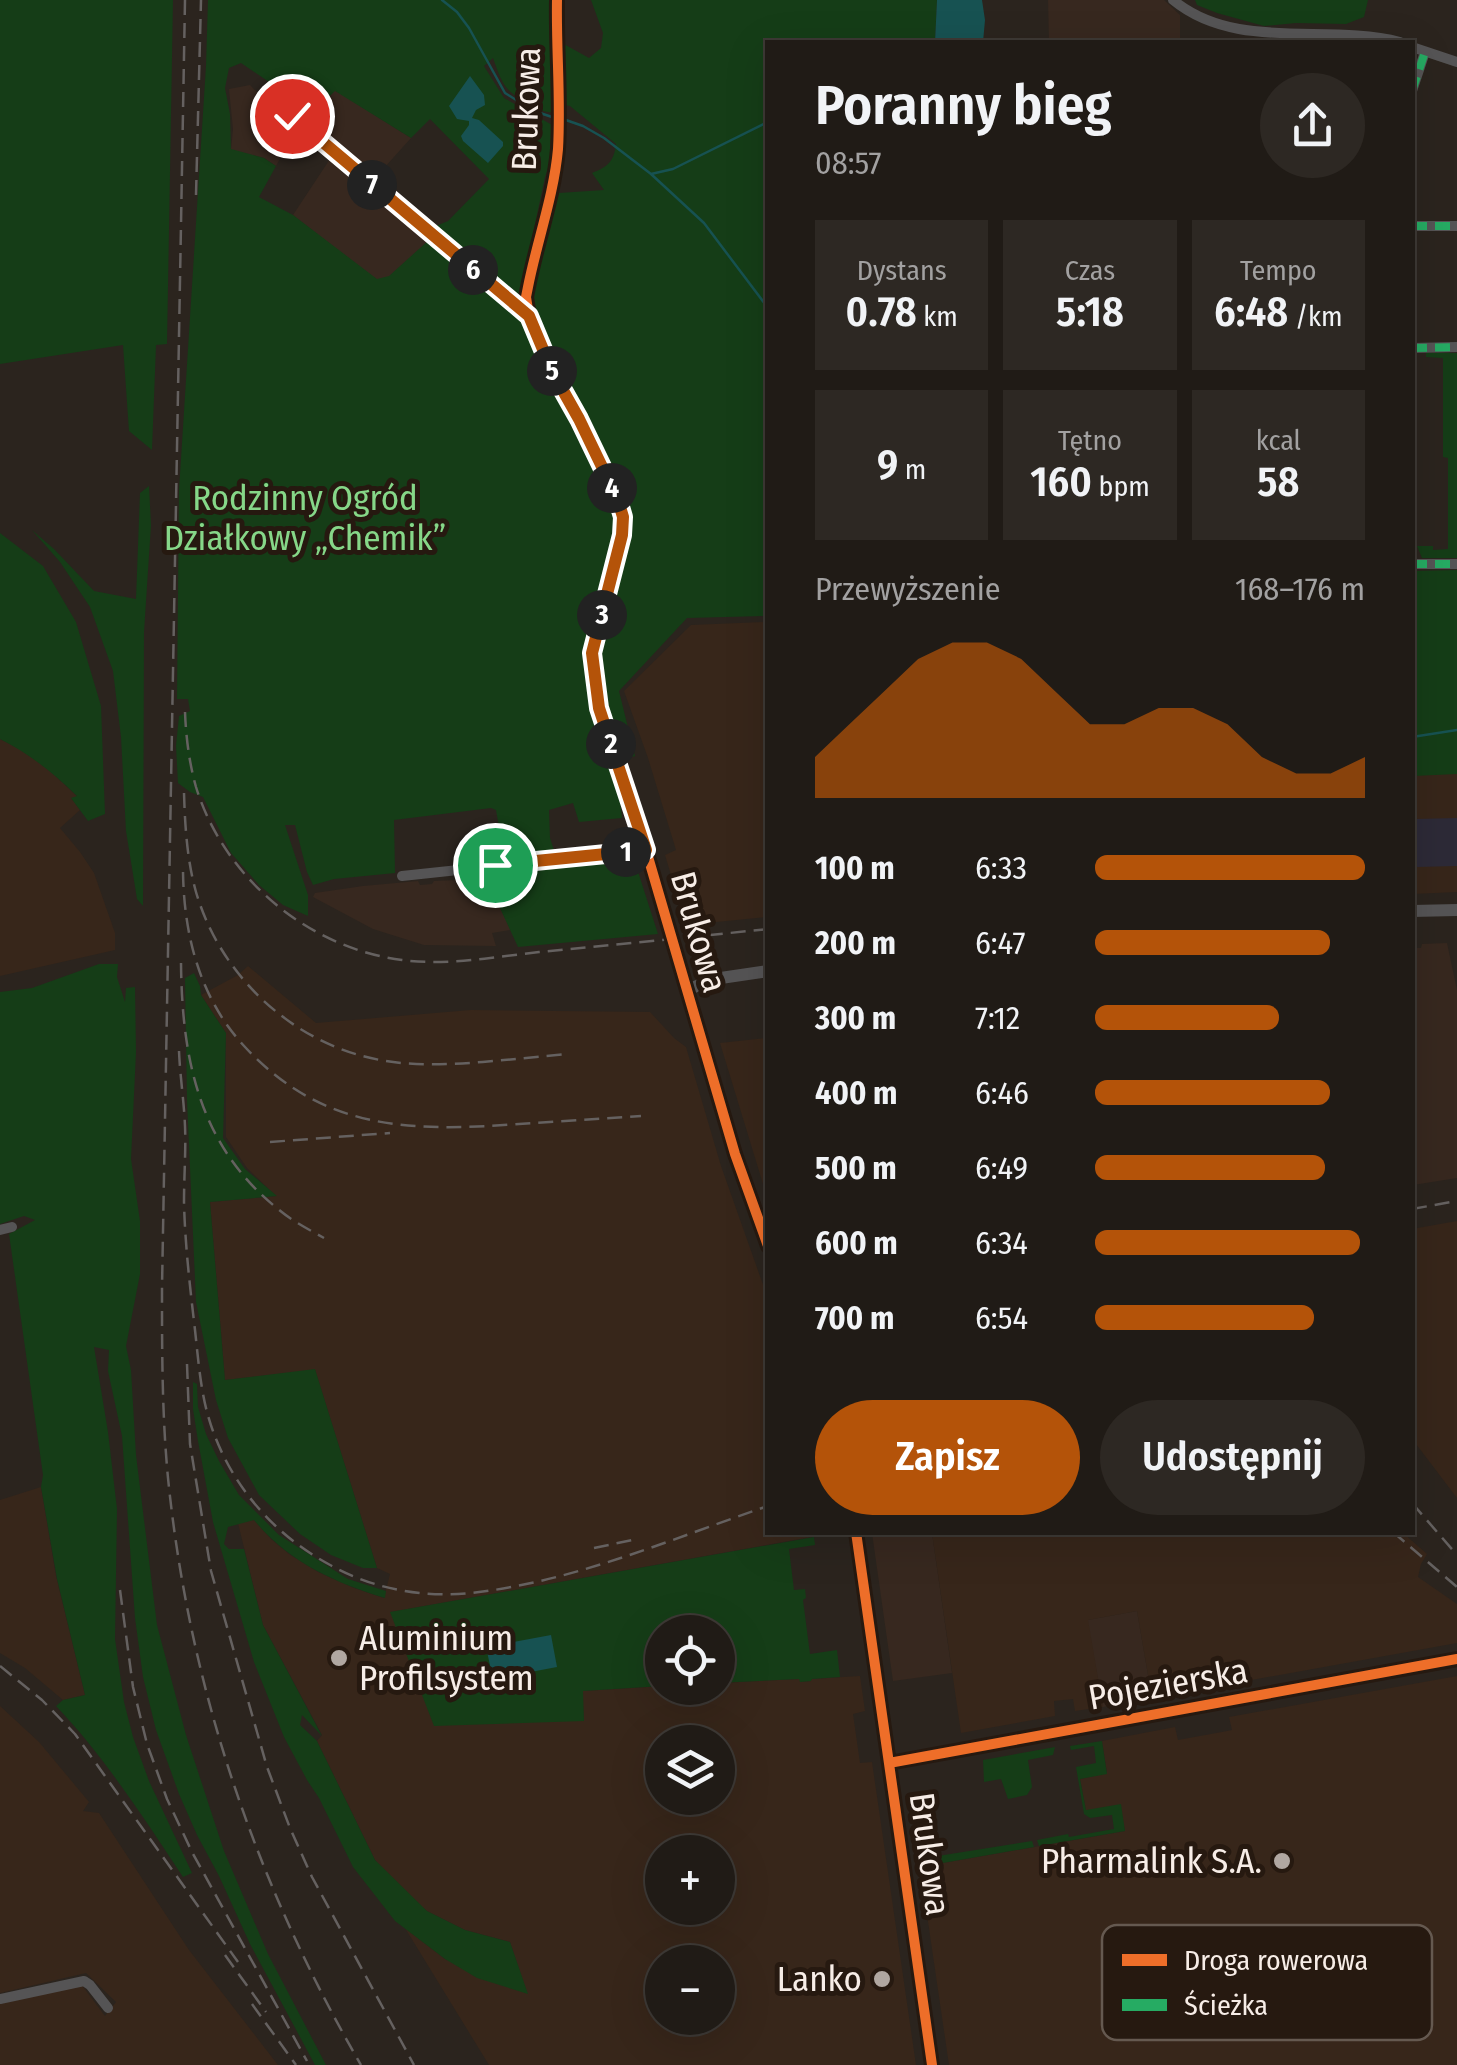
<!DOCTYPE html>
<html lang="pl">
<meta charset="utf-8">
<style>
:root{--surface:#201b16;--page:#2d2823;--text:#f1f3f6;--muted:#a2a1a1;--line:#3d3935;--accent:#b45309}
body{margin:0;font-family:"Fira Sans Condensed",sans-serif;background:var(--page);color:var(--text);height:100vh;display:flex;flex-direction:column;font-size:38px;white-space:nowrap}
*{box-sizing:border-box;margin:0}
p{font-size:32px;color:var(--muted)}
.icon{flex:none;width:55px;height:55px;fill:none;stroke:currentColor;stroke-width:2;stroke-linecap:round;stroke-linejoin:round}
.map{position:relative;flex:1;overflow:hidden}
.panel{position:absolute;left:765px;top:40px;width:650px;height:1495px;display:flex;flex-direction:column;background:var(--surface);border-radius:0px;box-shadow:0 10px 40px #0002,0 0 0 2px var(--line)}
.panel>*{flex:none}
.buttons{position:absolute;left:645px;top:1615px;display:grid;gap:20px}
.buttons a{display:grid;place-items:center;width:90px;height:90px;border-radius:50%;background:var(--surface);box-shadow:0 10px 40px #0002,0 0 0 2px var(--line);font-size:50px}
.pin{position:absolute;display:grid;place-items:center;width:85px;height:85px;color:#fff;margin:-42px;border:5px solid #fff;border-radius:50%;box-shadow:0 2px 10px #0007}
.km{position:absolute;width:50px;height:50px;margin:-25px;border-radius:50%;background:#222;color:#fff;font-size:28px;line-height:50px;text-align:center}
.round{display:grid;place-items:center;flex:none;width:105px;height:105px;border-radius:52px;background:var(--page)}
.overview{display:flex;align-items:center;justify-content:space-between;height:170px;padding:0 50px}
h1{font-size:55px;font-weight:600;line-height:75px}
.figures{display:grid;grid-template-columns:repeat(3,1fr);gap:15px;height:170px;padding:10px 50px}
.figures div{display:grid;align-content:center;border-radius:0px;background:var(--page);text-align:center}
.figures b{font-size:42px;font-weight:600}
.figures small{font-size:28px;font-weight:400}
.figures p{font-size:28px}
.chart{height:280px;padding:20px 50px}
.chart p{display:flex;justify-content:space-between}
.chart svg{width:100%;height:180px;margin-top:10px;fill:var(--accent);opacity:.7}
.cta{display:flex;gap:20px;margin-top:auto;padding:20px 50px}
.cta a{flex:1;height:115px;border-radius:60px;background:var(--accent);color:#fff;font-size:40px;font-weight:600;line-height:115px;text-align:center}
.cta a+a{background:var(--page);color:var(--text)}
ul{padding:0 50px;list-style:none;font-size:32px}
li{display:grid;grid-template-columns:160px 120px 1fr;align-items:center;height:75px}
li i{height:25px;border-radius:12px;background:var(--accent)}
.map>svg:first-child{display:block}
.commercial{fill:#37281f}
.built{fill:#37261a;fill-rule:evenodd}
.education{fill:#2d2a37}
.green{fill:#153d17;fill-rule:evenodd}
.water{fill:#175252}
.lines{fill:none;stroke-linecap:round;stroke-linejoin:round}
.stream{stroke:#175252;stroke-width:2.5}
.minor{stroke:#555455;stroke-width:10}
.tertiary{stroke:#555455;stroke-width:12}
.rail{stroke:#656160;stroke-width:2.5;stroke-dasharray:15 8;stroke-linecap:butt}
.quiet{stroke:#26ab63;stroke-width:8;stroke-dasharray:15 8;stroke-linecap:butt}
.cycleway-casing{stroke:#261910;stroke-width:16}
.cycleway{stroke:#ee6e29;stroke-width:10}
.route-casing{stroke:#fff;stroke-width:20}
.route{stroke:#b45309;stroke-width:12}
.poi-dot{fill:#b0a7a1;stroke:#261910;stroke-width:4}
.labels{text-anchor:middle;stroke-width:10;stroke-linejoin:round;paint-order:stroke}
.street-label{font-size:35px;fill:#f7ede7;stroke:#261910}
.park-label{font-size:35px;fill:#86d788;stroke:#261910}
.poi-label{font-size:35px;fill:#f7ede7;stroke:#261910;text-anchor:end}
.key{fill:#261910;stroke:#655950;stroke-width:2.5}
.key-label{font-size:28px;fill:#f7ede7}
</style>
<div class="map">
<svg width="1457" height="2065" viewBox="0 0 1457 2065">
<rect width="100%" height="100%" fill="#2b241e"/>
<!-- commercial -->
<path class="commercial" d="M1048 0H1164L1180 15V42H1049Z
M250 85 295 131 276 166 264 158 231 150 233 129 229 89Z
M335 90 411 138 375 178 305 122Z
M332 156 430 239 384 289 293 215Z
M508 878 516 929 492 933 496 946 424 945 373 929 313 897 315 893 363 886 418 881 420 885 432 884 434 881Z
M1447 943 1457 990V1178L1413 1185V948H1421L1422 944Z
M872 1533H932L952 1673 893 1681Z
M1137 1611 1152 1698 1103 1707 1087 1620Z"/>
<!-- built -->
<path class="built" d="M767 622V917L686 925 665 855 676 850 648 758 624 691 691 625Z
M0 739 22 750 48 769 78 797 72 799 80 810 60 828 80 852 94 873 115 933V950L0 976Z
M1457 769V892L1413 894 1412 772Z
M248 966 316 1023 471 1010 650 1012 674 1038 686 1047 721 1166 767 1296 768 1532 834 1533 391 1612 584 1721 582 1691 662 1686 718 1688V1683L800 1679 801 1682 811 1681V1679L860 1676 865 1711 853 1714 860 1763 872 1762 916 2065H489L405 1928 445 1959 527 1993 510 1942 465 1930 427 1911 402 1891 375 1860 317 1741 322 1735 263 1625 238 1523 254 1520 271 1539 289 1554 318 1572 354 1588 384 1598 390 1574 377 1568 315 1370 225 1380 210 1202 276 1196 247 1168 226 1137V1033L201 995 238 975ZM662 1742H718V1798H662ZM662 1852H718V1908H662ZM662 1962H718V2018H662Z
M767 1038H768L767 1197 720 1043Z
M1457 1221V1498L1413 1440 1412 1229Z
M41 1487 56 1576 85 1695 63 1700 25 1668 0 1653V1500Z
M932 1533H1403L1427 1554 1421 1564 1418 1577 1457 1604V1643L1152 1698 1137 1611 1088 1620 1103 1707 1075 1711 1073 1699 1054 1701 1055 1716 961 1733Z
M1457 1676V2065H949L920 1867 1125 1831 1120 1805 1086 1811 1080 1779 1107 1773 1102 1741 1175 1727 1178 1740 1222 1732 1232 1730 1229 1717Z
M0 1706 39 1742 89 1802 83 1811 99 1813 189 1950 278 2065H0V2004L81 1984 105 2016 116 2002 86 1973 0 1993Z"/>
<!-- education -->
<path class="education" d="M1457 818V866L1417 867 1415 819Z"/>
<!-- green -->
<path class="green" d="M0 0H173L167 344 156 345 152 450 129 431 123 345 0 364Z
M208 0H552L553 38 589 58 601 48 603 33 591 0H937L935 42H768L767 616 687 618 619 691 635 756 616 762 622 818 579 822 573 803 549 810 550 838 558 863 633 856 658 934 518 947 487 880 491 870 500 868 504 856 496 810 491 808 394 820 395 873 334 879 313 885 307 872 295 825H285L308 895V916L283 905 259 885 231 853 203 797 190 792 178 783 176 746 179 716 190 711 188 699H177L179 490 206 66ZM493 58C502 84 505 92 530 104 539 109 543 113 554 112L557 103 570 106 616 144C614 161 608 167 592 173L604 190 559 193 531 292 535 314 524 317 430 239 389 276 377 279 293 215 259 197 276 166 264 158 231 149 230 114 225 88 229 68 241 63 313 112 335 91 411 138 430 119 489 179 448 221 431 228 508 294 520 295 545 177C552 159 554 144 554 126L504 98 484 66Z
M1195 0H1368L1364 17 1346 24 1296 23 1264 26 1217 13 1197 5Z
M1426 353H1457V558H1422L1417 546H1433V550L1448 549V458L1443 457V358L1426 357Z
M149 486 151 525 144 632 143 906 137 899 126 831 121 737 113 671 90 607 60 562 32 530 54 549 94 591 136 599 140 493Z
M0 533 43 566 76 622 101 706 105 814 88 821 71 798 77 796C53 773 30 754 0 739Z
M1457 570V774L1413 776V571Z
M99 964H118L117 977 125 1002 126 988 135 987 136 1052 131 1159 140 1221V1274L126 1346 131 1370 136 1455 157 1625 186 1735 224 1851 268 1954 326 2065H315L250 1944 219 1876 197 1835 179 1794 156 1730 143 1677 135 1618 122 1436 108 1371 109 1350 94 1347 108 1432 117 1509 115 1639 124 1702 133 1737 149 1781 192 1873 183 1877C146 1821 103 1755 56 1706L63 1700 85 1695 57 1579 41 1487 43 1475 9 1234 35 1220 24 1216 0 1224V992L32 988Z
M194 973 200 986 201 995 226 1033 223 1138 245 1169 277 1196 210 1202 225 1380 315 1369 377 1568H363L331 1555 300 1534 259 1495 228 1438 216 1400 196 1302 187 1100 185 978Z
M193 1382 197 1384 198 1407 206 1434 219 1461 239 1495 279 1535 348 1579 386 1591 385 1598C335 1583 287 1561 254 1520L228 1527 224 1544 229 1549H244L263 1625 322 1736 302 1715 300 1725 317 1741 375 1860 427 1911 465 1930 510 1942 528 1994 477 1978 445 1959 395 1921 353 1867 319 1798 307 1780 284 1737 254 1662 213 1522 198 1441 193 1409Z
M814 1537 815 1545 789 1549 794 1590 805 1589 806 1598 803 1600 810 1654 837 1650 840 1677 812 1679 811 1681 800 1682 799 1679 718 1683V1632H662V1686L583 1691 584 1721 434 1726 390 1612Z
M1102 1741 1107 1774 1080 1779 1086 1810 1121 1804 1125 1831 1039 1846 1037 1840 1068 1834 1069 1837 1114 1829 1112 1815 1090 1818 1084 1814 1076 1767 1096 1763 1094 1746 1071 1750 1070 1746Z
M1055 1747 1053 1755 1028 1760 1032 1787 1027 1795 1008 1799 1001 1779 984 1782 983 1760Z
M1032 1841 1034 1847 920 1867 919 1859Z"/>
<!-- water -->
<path class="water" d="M937 0H982L985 20 983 42H935Z
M470 76 484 95 485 105 476 110 472 118 479 120 503 142V146L488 163 463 141 461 136 469 125V121L457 119 449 106Z
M551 1635 557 1667 493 1679 486 1647Z"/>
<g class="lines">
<!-- stream -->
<path class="stream" d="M442 0 457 12 469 28 505 93 534 111 555 118
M563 119 583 126 604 138 651 174 704 223 768 308
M651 174 673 169 768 122
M1412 737 1457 730"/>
<!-- minor -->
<path class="minor" d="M557 0C556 50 561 98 558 149 554 195 537 241 528 287 520 345 604 448 621 510 629 536 606 601 598 629 596 639 592 649 593 659 600 726 626 787 646 850 660 896 673 943 687 990
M1173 0C1236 52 1326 23 1400 42
M1412 47 1457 62
M1412 91 1425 52
M282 94 285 105 293 116 528 315
M1412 226H1457
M1412 348 1457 347
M1412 564H1457
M402 876 646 850
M0 1230 12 1227
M0 1999 84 1981 90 1985 108 2008"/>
<!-- tertiary -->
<path class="tertiary" d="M1412 911 1457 910
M768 971 714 979 687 990 735 1154 768 1246
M856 1532 932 2065
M889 1763 1457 1659"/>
<!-- rail -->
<path class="rail" d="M185 0 162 1288C162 1352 162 1415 168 1478 189 1687 256 1884 361 2065
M196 195 201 0
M185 712C186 737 189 762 196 787 224 878 308 948 402 960 447 966 494 957 539 952 615 945 691 937 768 929
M184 793C185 826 187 860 196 892 221 978 296 1047 386 1061 441 1070 513 1058 569 1054
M183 872C184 936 200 999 245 1047 323 1131 412 1132 519 1124 559 1121 600 1119 641 1116
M181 963C182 1059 199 1146 278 1209 292 1221 308 1229 324 1238
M179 1051C180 1076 184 1101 185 1126 186 1151 184 1176 184 1202 185 1245 190 1287 195 1330 198 1357 200 1385 207 1412 225 1479 271 1534 332 1566 374 1589 423 1598 471 1593 573 1582 671 1539 768 1506
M270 1142 390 1133
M1412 1209 1457 1201
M187 1364 190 1444 211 1571 267 1767 290 1828 312 1877 414 2065
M1412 1503 1457 1555
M1393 1532 1457 1587
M594 1548 637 1539
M120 1590 133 1687 147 1744 167 1799 192 1852 307 2061
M0 1666 42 1700 75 1734 238 1962
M225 1955 266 2012
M252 2004 296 2065"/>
<!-- quiet -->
<path class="quiet" d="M1412 91 1425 52
M1412 226H1457
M1412 348 1457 347
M1412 564H1457"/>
<!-- cycleway casing -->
<g class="cycleway-casing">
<path id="cycleway" d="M557 0C556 50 561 98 558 149 554 195 537 241 528 287L526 297 529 316 540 342 621 510 622 535 593 653 599 708 646 850 735 1154 768 1246
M856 1532 932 2065
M889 1763 1457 1659"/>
</g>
<!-- cycleway -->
<use href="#cycleway" class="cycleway"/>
</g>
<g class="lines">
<!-- route casing -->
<g class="route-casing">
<path id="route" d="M292 116 529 316 552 371 579 419 618 500 623 517 622 535 592 653 599 708 646 850 495 865"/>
</g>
<!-- route -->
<use href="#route" class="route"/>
</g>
<!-- markers -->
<g class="poi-dot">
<circle cx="339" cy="1658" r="10"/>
<circle cx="1282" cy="1861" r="10"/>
<circle cx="882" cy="1979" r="10"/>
</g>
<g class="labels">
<!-- street labels -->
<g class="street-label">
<text transform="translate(526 109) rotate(-88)" y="12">Brukowa</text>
<text transform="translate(699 932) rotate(74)" y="12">Brukowa</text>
<text transform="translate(1168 1684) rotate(-10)" y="12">Pojezierska</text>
<text transform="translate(930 1854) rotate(82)" y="12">Brukowa</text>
</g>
<!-- park labels -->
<g class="park-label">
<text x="305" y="510">Rodzinny Ogród<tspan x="305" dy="40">Działkowy „Chemik”</tspan></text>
</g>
<!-- poi labels -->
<g class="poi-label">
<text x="359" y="1650" text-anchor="start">Aluminium<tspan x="359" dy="40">Profilsystem</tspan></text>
<text x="1262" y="1873">Pharmalink S.A.</text>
<text x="862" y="1991">Lanko</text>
</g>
</g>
<!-- legend -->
<rect x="1102" y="1925" width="330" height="115" rx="15" class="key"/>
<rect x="1122" y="1954" width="45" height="12" fill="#ee6e29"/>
<rect x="1122" y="1999" width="45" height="12" fill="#26ab63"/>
<g class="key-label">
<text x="1184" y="1970">Droga rowerowa</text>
<text x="1184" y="2015">Ścieżka</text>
</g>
</svg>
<div class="buttons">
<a><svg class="icon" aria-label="locate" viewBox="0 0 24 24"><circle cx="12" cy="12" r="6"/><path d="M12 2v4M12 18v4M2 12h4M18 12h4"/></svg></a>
<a><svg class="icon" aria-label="layers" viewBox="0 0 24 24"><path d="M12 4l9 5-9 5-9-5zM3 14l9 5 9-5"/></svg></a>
<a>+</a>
<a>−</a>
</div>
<div class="pin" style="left:495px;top:865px;background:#1e9e55"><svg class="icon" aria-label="arrive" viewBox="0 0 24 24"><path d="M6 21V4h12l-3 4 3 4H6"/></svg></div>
<div class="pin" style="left:292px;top:116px;background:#d93025"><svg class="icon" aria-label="check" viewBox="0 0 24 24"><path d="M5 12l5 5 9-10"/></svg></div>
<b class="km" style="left:626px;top:852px">1</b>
<b class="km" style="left:611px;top:744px">2</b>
<b class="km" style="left:602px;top:615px">3</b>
<b class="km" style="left:612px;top:488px">4</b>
<b class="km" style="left:552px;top:371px">5</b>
<b class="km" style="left:473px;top:270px">6</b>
<b class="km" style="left:372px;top:185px">7</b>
<section class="panel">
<div class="overview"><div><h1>Poranny bieg</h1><p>08:57</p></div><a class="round"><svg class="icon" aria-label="share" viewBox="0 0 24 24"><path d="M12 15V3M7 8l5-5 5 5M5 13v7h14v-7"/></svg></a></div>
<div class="figures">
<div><p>Dystans</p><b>0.78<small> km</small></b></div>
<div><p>Czas</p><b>5:18</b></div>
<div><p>Tempo</p><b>6:48<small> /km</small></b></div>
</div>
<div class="figures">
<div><b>9<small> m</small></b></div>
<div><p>Tętno</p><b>160<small> bpm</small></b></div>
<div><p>kcal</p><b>58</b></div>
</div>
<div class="chart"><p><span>Przewyższenie</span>168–176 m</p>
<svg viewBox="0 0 160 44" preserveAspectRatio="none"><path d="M0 44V34L10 26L20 18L30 10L40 6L50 6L60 10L70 18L80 26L90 26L100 22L110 22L120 26L130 34L140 38L150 38L160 34V44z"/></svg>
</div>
<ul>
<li><b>100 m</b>6:33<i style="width:100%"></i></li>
<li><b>200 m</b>6:47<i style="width:87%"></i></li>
<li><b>300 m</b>7:12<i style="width:68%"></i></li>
<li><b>400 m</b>6:46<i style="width:87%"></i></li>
<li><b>500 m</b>6:49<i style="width:85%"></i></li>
<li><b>600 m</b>6:34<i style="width:98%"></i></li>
<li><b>700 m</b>6:54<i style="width:81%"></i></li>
</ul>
<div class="cta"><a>Zapisz</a><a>Udostępnij</a></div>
</section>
</div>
